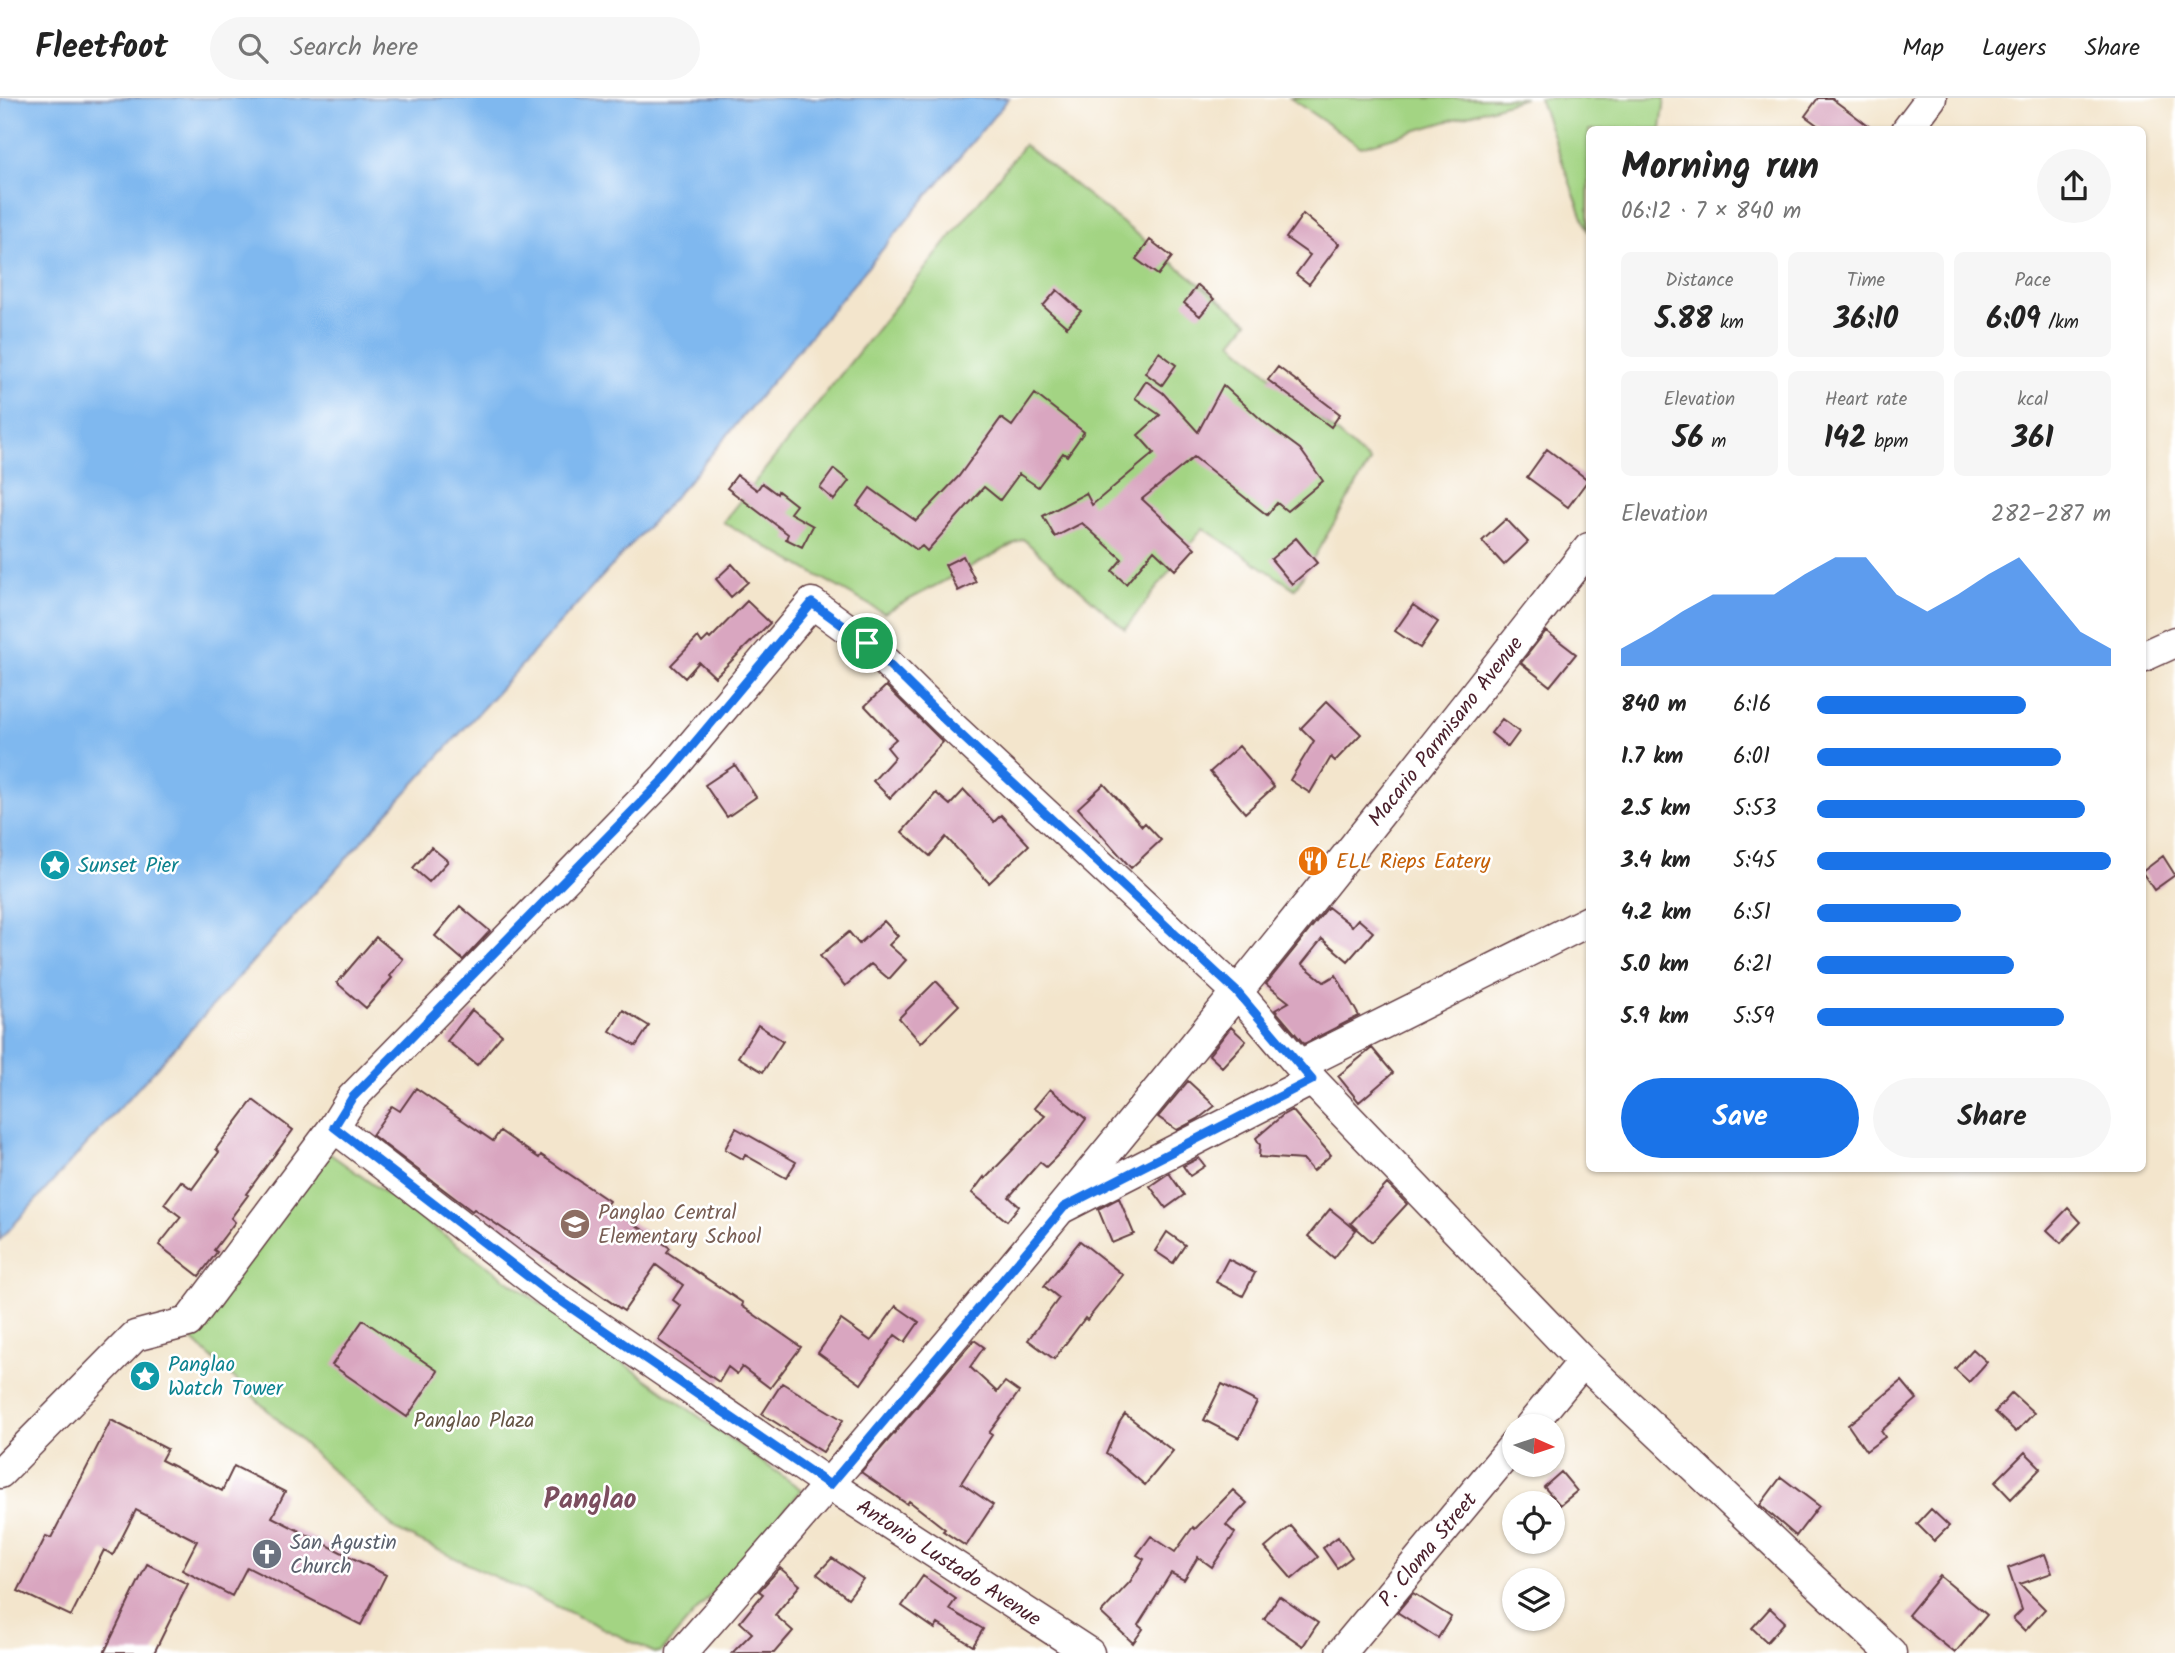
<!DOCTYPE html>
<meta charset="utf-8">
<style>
:root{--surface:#fff;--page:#f6f6f6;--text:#222;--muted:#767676;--line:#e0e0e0;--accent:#1a73e8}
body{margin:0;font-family:Kalam,sans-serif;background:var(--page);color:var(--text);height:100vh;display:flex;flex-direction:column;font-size:26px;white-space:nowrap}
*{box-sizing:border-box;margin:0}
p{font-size:23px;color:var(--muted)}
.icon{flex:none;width:38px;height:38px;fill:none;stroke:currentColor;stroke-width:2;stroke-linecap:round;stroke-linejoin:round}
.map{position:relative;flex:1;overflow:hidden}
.sheet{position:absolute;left:1586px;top:28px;width:560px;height:1046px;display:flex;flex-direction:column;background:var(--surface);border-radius:10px;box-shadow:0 2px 5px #0004}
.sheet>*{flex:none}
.needle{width:46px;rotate:93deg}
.fabs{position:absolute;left:1502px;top:1316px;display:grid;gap:14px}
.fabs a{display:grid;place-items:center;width:63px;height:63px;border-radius:50%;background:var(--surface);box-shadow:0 2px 5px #0004;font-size:35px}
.pin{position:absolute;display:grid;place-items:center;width:60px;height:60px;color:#fff;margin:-30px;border:4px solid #fff;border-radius:50%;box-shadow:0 2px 7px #0007}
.round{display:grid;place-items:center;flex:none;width:74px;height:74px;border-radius:37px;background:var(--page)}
.headline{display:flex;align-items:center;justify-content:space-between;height:119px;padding:0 35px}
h1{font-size:38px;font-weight:700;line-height:52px}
.stats{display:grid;grid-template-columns:repeat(3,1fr);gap:10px;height:119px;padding:7px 35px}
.stats div{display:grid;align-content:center;border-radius:10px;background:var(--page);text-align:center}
.stats b{font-size:30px;font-weight:700}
.stats small{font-size:19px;font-weight:400}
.stats p{font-size:19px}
.chart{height:196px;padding:14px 35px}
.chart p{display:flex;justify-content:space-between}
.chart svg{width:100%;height:126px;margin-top:7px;fill:var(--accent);opacity:.7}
.primary-button{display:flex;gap:14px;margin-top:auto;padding:14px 35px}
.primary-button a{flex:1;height:80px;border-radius:42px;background:var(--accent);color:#fff;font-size:28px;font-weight:700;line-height:80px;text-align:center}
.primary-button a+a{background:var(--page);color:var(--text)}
ul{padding:0 35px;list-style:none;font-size:23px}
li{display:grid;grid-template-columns:112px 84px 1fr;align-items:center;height:52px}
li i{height:18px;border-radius:9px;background:var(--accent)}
header{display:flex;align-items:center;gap:42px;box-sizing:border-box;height:98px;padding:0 35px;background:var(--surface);border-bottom:2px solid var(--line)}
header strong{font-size:33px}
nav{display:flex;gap:38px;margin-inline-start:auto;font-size:24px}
.search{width:490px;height:63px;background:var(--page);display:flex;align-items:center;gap:18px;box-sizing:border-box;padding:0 24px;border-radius:38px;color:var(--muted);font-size:26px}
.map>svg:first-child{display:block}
.green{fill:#a3d483;stroke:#767a57;stroke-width:2}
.water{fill:#7fb8ef;stroke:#646c8d;stroke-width:2}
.building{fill:#d9a6c0}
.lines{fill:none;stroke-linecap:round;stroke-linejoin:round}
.minor-casing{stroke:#633d43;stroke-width:33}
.minor{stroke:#fff;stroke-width:30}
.route-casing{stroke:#fff;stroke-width:14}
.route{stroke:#1a73e8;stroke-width:9}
.labels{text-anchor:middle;stroke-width:5;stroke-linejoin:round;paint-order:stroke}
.street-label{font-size:21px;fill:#4a1f2b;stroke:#fff}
.food-label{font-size:21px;fill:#c56008;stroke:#fff;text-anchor:start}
.culture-label{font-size:21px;fill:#0d838f;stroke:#fff;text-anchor:start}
.education-label{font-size:21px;fill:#785e54;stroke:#fff;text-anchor:start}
.park-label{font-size:21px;fill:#655545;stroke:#fff}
.worship-label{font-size:21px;fill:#5b616d;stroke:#fff;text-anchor:start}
.district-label{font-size:28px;font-weight:bold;fill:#7c4e5f;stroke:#fff}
</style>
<header>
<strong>Fleetfoot</strong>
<div class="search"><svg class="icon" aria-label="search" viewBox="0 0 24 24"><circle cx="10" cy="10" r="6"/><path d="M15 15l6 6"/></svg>Search here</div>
<nav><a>Map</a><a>Layers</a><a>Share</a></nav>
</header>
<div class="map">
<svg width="2175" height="1555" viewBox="0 0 2175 1555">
<rect width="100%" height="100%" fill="#fff"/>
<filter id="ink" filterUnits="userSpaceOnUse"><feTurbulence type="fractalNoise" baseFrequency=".0143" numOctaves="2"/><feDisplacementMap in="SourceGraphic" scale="14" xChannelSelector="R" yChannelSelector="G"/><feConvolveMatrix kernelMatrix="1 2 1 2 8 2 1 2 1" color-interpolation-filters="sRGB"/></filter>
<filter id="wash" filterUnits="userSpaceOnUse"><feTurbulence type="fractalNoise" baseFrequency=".00686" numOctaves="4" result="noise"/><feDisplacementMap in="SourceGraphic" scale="28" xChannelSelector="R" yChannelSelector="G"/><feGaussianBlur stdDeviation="1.57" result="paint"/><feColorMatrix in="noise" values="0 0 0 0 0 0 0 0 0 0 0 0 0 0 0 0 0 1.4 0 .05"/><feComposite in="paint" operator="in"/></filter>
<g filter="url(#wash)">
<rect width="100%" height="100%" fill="#f3e5cc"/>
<!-- green -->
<path class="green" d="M1290 0H1525L1361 49Z
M1539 0H1665L1661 31 1589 32 1588 134Z
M1024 47 1248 224 1232 244 1370 364 1295 491 1203 430 1125 531 1023 441 884 515 723 424Z
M326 1053 802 1392 660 1555H655L396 1432 183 1233Z"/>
<!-- water -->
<path class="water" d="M0 0H1009L688 384 0 1142Z"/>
<g id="blocks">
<!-- building -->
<path class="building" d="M1818 0H1831L1874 32H1824L1805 18Z
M1303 116 1339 146 1309 186 1296 176 1310 157 1286 140Z
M1150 142 1172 159 1158 177 1136 161Z
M1198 187 1214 201 1200 218 1184 205Z
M1057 192 1081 213 1067 229 1043 208Z
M1159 254 1176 267 1162 287 1145 275Z
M1278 269 1340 316 1331 329 1268 282Z
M1146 283 1163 295 1198 334 1223 287 1265 325 1300 351 1323 383 1287 413 1277 405 1267 417 1194 359 1142 401 1195 450 1175 472 1154 452 1126 486 1112 473 1122 461 1082 425 1055 439 1043 418 1086 395 1092 407 1154 355 1138 337 1160 317 1135 300Z
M1035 296 1084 334 1067 358 1063 355 1038 389 1019 376 1000 402 984 389 927 453 922 448 917 452 857 408 870 390 916 423 959 378 1001 320 1012 328Z
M1547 351 1588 382 1568 409 1527 379Z
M834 371 849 383 834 402 820 390Z
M737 377 757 392 762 385 777 396 778 393 796 407 790 415 813 428 802 449 786 441 788 436 727 390Z
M1506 421 1528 444 1504 467 1482 443Z
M1296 440 1317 465 1292 486 1271 461Z
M963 458 976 484 958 493 945 467Z
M732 466 748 484 731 499 716 481Z
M747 503 770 525 715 579 699 564 685 580 671 567 698 539 702 545 708 539 710 541Z
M1413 507 1438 524 1420 550 1395 533Z
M1546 533 1576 556 1550 588 1521 565Z
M886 588 943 644 890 700 873 683 895 659 887 649 896 641 865 608Z
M1327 603 1361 636 1335 663 1331 659 1310 695 1290 682 1314 643 1301 630Z
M1502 621 1519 634 1508 649 1491 635Z
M1239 648 1274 689 1245 715 1210 674Z
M735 667 756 699 727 719 705 687Z
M1104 686 1142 728 1145 725 1161 742 1131 770 1078 710Z
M964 692 994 724 1001 717 1029 747 989 785 946 739 930 758 902 734 936 695 950 707Z
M431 749 448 763 429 784 413 770Z
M2163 758 2175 777 2154 792 2142 774Z
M460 808 490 833 463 862 435 838Z
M1328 809 1352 828 1358 821 1373 834 1348 863 1322 841 1302 866 1324 884 1336 877 1359 918 1304 946 1275 912 1289 904 1266 886Z
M884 823 898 838 889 847 906 862 889 881 871 866 845 888 820 858 849 834 859 846Z
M376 839 403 861 390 878 392 880 366 910 337 885Z
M936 883 959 907 921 945 899 920Z
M472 912 502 937 477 967 447 943Z
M623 912 649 928 636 948 610 933Z
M758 927 783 943 763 974 738 959Z
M1231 929 1246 943 1222 969 1209 957Z
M1372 950 1393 975 1359 1004 1338 978Z
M1188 983 1215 1008 1198 1021 1177 1032 1158 1019Z
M416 990 493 1043 500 1033 539 1060 541 1057 609 1103 606 1107 670 1150 667 1154 743 1205 742 1208 801 1249 770 1290 742 1269 737 1276 728 1269 719 1284 658 1242 681 1208 673 1202 683 1187 656 1167 624 1213 474 1111 472 1113 372 1037 392 1008 400 1013Z
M1050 991 1086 1021 1065 1050 1046 1069 1040 1064 1009 1099 1019 1108 1007 1123 972 1095 984 1079 985 1081 1045 1018 1034 1010Z
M253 1002 293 1032 246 1096 248 1097 231 1120 235 1124 214 1152 217 1154 199 1178 159 1147 181 1119 164 1106 181 1083 192 1091 219 1054 216 1051Z
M1292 1012 1331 1057 1313 1073 1304 1062 1259 1059 1260 1047 1256 1040 1283 1017Z
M736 1030 796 1064 786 1080 745 1057 743 1061 725 1051Z
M1199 1060 1205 1068 1190 1078 1183 1068Z
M1169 1075 1184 1097 1166 1110 1150 1088Z
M1387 1086 1407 1106 1372 1144 1351 1125Z
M1119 1100 1134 1136 1112 1145 1098 1111Z
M2068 1110 2081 1124 2061 1145 2047 1132Z
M1330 1111 1356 1132 1334 1160 1308 1138Z
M1167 1134 1185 1147 1173 1165 1155 1153Z
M1080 1143 1123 1177 1087 1222 1085 1220 1054 1261 1028 1242 1059 1200 1044 1188Z
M1228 1161 1255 1175 1243 1198 1216 1184Z
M896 1208 919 1224 905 1244 895 1237 861 1286 818 1255 841 1222 871 1243Z
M363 1222 438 1273 407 1319 332 1267Z
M974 1242 984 1249 970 1269 997 1294 1005 1284 1019 1294 989 1335 992 1337 961 1385 993 1407 966 1448 943 1433 945 1431 909 1403 907 1406 861 1374Z
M1973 1251 1987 1264 1969 1284 1955 1271Z
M1902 1283 1917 1301 1881 1333 1885 1339 1866 1353 1848 1327Z
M782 1285 843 1322 823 1354 762 1316Z
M1222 1286 1257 1304 1239 1340 1204 1322Z
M2012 1295 2034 1315 2016 1334 1995 1314Z
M1125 1316 1173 1353 1145 1387 1113 1360 1106 1356 1119 1325Z
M111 1322 167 1351 161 1362 222 1393 234 1368 285 1394 272 1419 386 1477 361 1527 247 1469 232 1498 182 1472 197 1443 136 1412 113 1457 104 1452 71 1518 18 1493 46 1438 51 1440Z
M2025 1354 2041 1370 2011 1401 1995 1384Z
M1561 1374 1577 1393 1560 1407 1544 1389Z
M1781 1379 1819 1408 1796 1438 1760 1407Z
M1233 1392 1247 1405 1226 1427 1235 1435 1212 1469 1198 1459 1184 1482 1171 1475 1138 1527 1143 1531 1133 1545 1101 1515 1130 1484 1144 1461 1137 1457 1151 1438 1175 1454 1193 1429 1195 1431Z
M1931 1411 1949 1428 1934 1443 1917 1426Z
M1291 1428 1318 1459 1292 1481 1265 1450Z
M1338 1439 1352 1459 1337 1470 1323 1450Z
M2045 1456 2052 1475 2020 1486 2045 1511 2025 1533 2013 1521 2022 1512 2008 1470Z
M832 1460 863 1481 848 1500 817 1476Z
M147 1466 188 1486 154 1555H104Z
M780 1470 800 1487 775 1517 793 1533 774 1555H732L752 1535 740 1524 763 1496 759 1493Z
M923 1478 956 1501 949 1511 983 1531 973 1548 938 1526 935 1531 902 1508Z
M1940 1478 1987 1517 1955 1555 1908 1517Z
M1413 1495 1451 1519 1438 1540 1397 1514Z
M1279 1498 1318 1525 1303 1548 1264 1521Z
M1770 1510 1785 1524 1767 1544 1752 1530Z"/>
</g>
</g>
<g filter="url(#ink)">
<use href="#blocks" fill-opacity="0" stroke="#633d43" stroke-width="2"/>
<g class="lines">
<!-- minor casing -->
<g class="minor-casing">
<g id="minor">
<path d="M1907 32 1931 0"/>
<path d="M2142 559 2175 544"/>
<path d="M1300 967 1589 823"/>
<path d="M1312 982 1583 1264 1891 1555"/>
<path id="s1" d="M334 1029 548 1194 830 1387 1089 1555"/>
<path d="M1530 1328 1583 1264"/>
<path d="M0 1375 135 1238 188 1224 334 1029 352 1000 665 679 812 505 867 545 946 623 1237 894 1312 982 1064 1109"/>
<path id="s2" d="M682 1555C997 1197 1296 826 1589 450"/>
<path id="s3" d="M1341 1555 1514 1347"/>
</g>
</g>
<!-- minor -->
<use href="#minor" class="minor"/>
</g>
</g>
<g class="lines" filter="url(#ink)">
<!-- route casing -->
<g class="route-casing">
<path id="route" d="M812 505 867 545 946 623 1237 894 1312 982 1064 1109 830 1387 548 1194 334 1029 352 1000 666 679Z"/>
</g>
<!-- route -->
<use href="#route" class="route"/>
</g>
<!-- icons -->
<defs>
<g id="restaurant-disc" transform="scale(1.575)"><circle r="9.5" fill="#e8710a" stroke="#fff"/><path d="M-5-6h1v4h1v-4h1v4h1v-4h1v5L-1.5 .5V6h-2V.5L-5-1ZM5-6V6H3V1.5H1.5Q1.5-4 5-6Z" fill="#fff"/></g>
<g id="sight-disc" transform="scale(1.575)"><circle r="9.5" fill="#0f9aa8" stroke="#fff"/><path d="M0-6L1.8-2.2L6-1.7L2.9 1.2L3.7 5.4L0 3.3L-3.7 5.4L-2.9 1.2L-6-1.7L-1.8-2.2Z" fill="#fff"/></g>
<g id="school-disc" transform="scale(1.575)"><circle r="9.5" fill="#8d6e63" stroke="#fff"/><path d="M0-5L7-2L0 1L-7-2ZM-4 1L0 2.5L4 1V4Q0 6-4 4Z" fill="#fff"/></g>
<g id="church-disc" transform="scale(1.575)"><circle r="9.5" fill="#6b7280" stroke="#fff"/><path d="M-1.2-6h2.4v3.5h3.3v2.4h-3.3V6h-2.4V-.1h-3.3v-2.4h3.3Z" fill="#fff"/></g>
</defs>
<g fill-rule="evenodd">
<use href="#restaurant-disc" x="1313" y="763"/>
<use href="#sight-disc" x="55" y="767"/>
<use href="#school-disc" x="575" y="1126"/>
<use href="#sight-disc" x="145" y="1278"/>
<use href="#church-disc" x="267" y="1456"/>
</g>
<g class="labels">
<!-- street labels -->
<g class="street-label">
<text dy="7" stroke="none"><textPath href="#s2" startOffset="1197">Macario Parmisano Avenue</textPath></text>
<text dy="7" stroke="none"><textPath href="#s3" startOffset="135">P. Cloma Street</textPath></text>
<text dy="7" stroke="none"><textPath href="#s1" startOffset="754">Antonio Lustado Avenue</textPath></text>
</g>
<!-- food labels -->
<g class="food-label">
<text x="1336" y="770">ELL Rieps Eatery</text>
</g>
<!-- culture labels -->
<g class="culture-label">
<text x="78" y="774">Sunset Pier</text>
<text x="168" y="1273">Panglao<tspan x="168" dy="24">Watch Tower</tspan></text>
</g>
<!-- education labels -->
<g class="education-label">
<text x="598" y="1121">Panglao Central<tspan x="598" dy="24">Elementary School</tspan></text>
</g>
<!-- park labels -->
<g class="park-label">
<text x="474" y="1329">Panglao Plaza</text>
</g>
<!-- worship labels -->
<g class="worship-label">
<text x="290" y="1451">San Agustin<tspan x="290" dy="24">Church</tspan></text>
</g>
<!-- district labels -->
<g class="district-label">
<text x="590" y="1410">Panglao</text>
</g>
</g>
</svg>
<div class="fabs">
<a><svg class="needle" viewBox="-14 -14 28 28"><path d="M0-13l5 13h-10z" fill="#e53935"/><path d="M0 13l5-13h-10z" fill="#767676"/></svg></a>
<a><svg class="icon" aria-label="locate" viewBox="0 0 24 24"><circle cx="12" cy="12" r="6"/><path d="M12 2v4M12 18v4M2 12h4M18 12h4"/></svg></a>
<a><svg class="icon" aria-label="layers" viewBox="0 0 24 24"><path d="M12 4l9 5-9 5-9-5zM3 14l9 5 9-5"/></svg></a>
</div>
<div class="pin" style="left:867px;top:545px;background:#1e9e55"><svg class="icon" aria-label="arrive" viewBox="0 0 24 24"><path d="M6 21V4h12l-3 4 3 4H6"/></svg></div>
<section class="sheet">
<div class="headline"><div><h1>Morning run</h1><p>06:12 · 7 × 840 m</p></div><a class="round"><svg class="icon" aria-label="share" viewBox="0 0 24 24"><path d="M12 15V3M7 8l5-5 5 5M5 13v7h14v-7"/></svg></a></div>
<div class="stats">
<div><p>Distance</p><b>5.88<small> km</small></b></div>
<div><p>Time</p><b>36:10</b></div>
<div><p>Pace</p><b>6:09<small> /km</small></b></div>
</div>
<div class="stats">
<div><p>Elevation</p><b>56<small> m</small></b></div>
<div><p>Heart rate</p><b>142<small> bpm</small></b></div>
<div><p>kcal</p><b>361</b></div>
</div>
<div class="chart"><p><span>Elevation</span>282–287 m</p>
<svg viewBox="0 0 160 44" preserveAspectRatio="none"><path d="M0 44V38L10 32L20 25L30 19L40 19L50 19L60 12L70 6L80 6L90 19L100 25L110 19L120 12L130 6L140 19L150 32L160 38V44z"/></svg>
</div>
<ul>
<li><b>840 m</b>6:16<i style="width:71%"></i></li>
<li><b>1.7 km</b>6:01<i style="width:83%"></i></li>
<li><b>2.5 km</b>5:53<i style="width:91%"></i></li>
<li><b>3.4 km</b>5:45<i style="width:100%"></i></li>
<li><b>4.2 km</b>6:51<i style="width:49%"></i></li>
<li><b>5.0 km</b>6:21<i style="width:67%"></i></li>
<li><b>5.9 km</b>5:59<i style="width:84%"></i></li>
</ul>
<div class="primary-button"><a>Save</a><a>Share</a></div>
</section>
</div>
